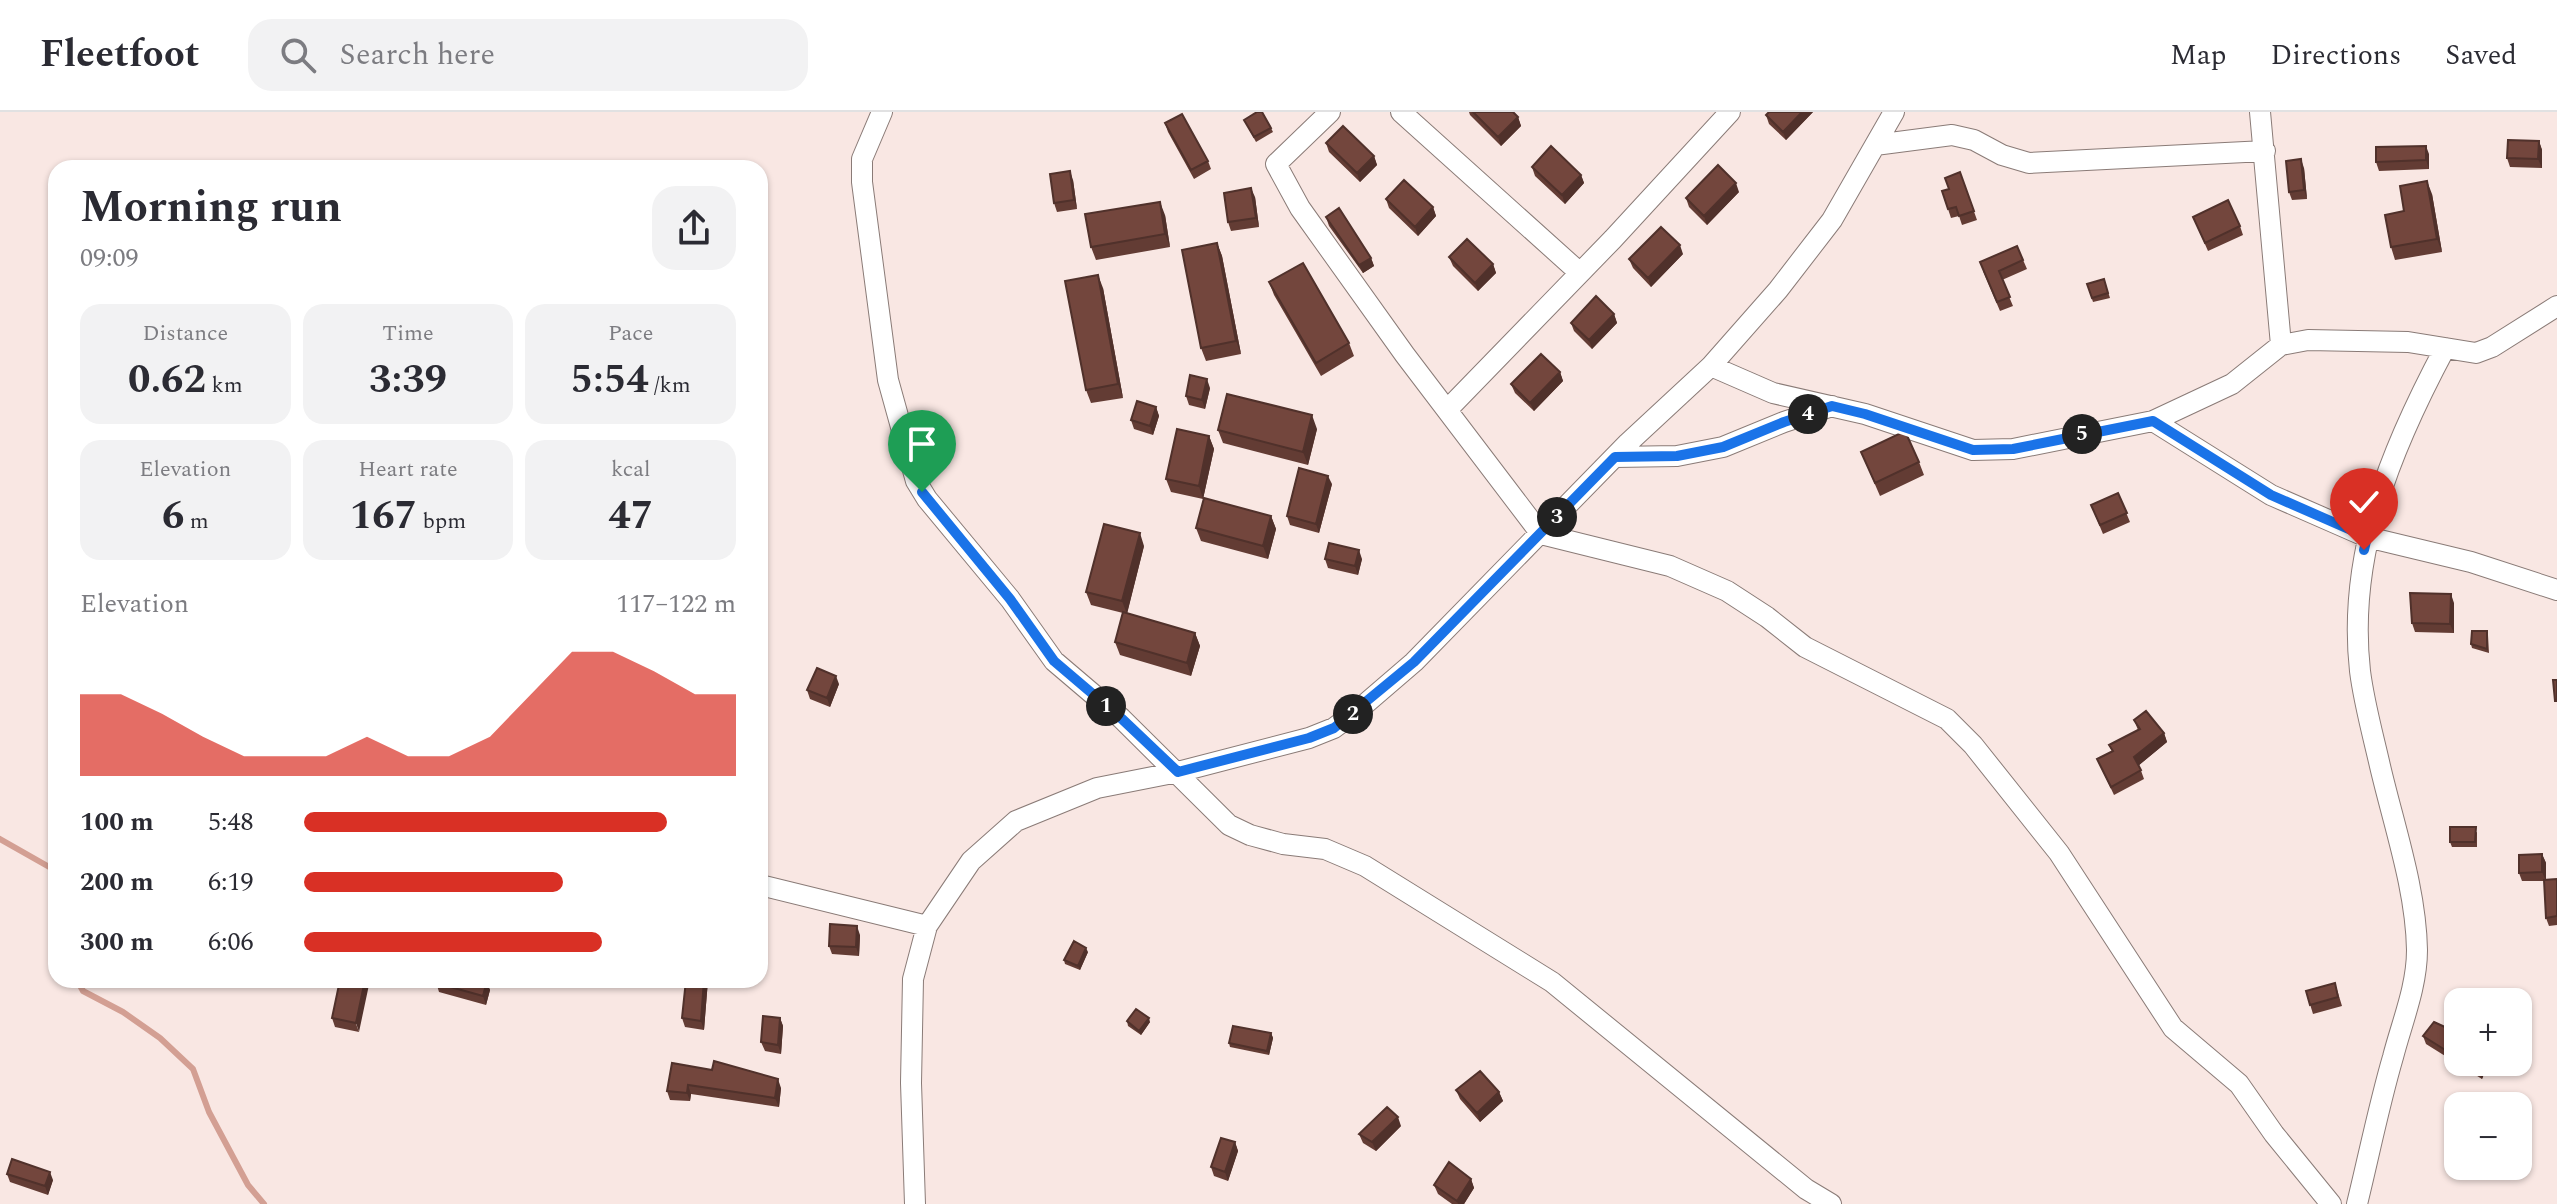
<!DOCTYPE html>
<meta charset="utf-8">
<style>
:root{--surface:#fff;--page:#f2f2f3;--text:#2b2b33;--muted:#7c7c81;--line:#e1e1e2;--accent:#d93025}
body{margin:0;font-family:Spectral,serif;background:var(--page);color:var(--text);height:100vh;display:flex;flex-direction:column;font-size:30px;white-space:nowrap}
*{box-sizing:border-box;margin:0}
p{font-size:26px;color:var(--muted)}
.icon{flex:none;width:44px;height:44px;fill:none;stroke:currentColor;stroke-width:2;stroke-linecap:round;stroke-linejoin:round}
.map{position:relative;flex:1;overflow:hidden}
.sheet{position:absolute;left:48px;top:48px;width:720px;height:828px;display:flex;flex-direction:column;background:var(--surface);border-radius:24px;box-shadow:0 2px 6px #0004}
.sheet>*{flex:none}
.tools{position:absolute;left:2444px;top:876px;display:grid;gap:16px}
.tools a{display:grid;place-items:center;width:88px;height:88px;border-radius:16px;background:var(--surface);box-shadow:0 2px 6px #0004;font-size:40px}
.pin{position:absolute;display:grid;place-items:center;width:68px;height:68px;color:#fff;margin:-82px -34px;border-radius:50% 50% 50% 0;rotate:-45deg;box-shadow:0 0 8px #0007}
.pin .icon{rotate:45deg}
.km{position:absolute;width:40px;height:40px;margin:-20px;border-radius:50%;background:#222;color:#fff;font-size:22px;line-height:40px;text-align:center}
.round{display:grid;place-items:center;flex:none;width:84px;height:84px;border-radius:24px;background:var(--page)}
.headline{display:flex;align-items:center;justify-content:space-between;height:136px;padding:0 32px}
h1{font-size:44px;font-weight:700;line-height:60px}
.stats{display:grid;grid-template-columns:repeat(3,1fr);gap:12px;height:136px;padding:8px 32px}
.stats div{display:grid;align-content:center;border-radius:20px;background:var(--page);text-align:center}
.stats b{font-size:40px;font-weight:700}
.stats small{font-size:22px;font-weight:400}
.stats p{font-size:22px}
.chart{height:224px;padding:16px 32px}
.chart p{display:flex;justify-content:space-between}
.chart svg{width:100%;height:144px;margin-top:8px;fill:var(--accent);opacity:.7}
ul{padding:0 32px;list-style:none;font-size:26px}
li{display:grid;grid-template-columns:128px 96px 1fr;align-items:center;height:60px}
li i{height:20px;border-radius:10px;background:var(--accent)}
header{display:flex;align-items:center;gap:48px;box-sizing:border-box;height:112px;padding:0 40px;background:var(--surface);border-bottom:2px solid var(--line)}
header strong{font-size:38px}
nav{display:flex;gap:44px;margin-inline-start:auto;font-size:28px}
.search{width:560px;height:72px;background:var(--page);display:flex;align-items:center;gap:20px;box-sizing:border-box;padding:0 28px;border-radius:24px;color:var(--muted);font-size:30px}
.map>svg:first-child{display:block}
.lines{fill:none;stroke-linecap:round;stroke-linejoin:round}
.stream{stroke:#d39f93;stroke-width:6}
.minor-casing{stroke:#8a7b77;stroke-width:22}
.minor{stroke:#fff;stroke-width:20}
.wall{fill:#633c34}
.shaded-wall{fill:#50312b}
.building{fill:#73463d;stroke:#50312b;stroke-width:2}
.route-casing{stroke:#fff;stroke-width:16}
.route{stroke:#1a73e8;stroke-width:10}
</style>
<header>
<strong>Fleetfoot</strong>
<div class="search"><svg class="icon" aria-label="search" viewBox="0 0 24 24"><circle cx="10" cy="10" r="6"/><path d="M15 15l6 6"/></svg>Search here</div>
<nav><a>Map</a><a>Directions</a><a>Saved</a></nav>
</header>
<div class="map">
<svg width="2557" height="1092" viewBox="0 0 2557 1092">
<rect width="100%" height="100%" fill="#f9e7e3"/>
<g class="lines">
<!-- stream -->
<path class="stream" d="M0 727 51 756 56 772
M77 868 83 879 123 900 160 926 193 957 209 1000 248 1073 264 1092"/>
<!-- minor casing -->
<g class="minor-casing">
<path id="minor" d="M882 0 862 47V70L888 268 916 369 927 387 1010 487 1054 549 1121 606 1229 713 1250 723 1283 732 1325 737 1365 754 1552 870 1806 1077 1831 1092
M1330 0 1276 52 1300 96 1405 243 1541 422 1670 454 1727 479 1767 505 1805 535 1947 607 1973 633 2059 741 2173 916 2239 972 2274 1022 2331 1092
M1401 0 1580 161
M2260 0 2281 233
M1875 33 1952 23 1974 28 2002 43 2029 51 2265 39
M1711 254 1773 281 1865 302 1973 338 2013 337 2153 309 2232 272 2281 233 2308 228 2408 230 2476 241 2492 235 2557 194
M1447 298 1613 127 1730 0
M2153 309 2271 383 2367 425 2471 450 2557 478
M1615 345 1677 344 1723 335 1784 310 1832 294
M760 773 927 814
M915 1092 911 971 913 867 927 814 971 749 1016 709 1097 676 1178 660 1309 626 1334 616 1357 599 1414 550 1628 331 1711 254 1778 178 1832 108 1894 0
M2357 1092C2369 1043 2379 993 2393 945 2402 910 2417 875 2417 838 2416 777 2394 714 2380 654 2373 623 2364 591 2360 559 2347 442 2391 337 2445 236"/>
</g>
<!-- minor -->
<use href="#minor" class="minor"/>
</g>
<!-- wall -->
<path class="wall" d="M1469 0H1513L1518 5 1521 14 1501 34 1470 3Z
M1813 0 1786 28 1769 12 1766 3Z
M1244 8 1271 16 1273 20 1256 30Z
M1165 11 1208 49 1211 57 1194 67 1168 20Z
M2539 29 2542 38V56L2510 55 2507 46Z
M1326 31 1374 44 1377 53 1360 70 1329 40Z
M2429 42V57L2379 59 2376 50Z
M1532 55 1581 63 1584 71 1565 92 1535 64Z
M2304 56 2307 87 2292 88 2289 80Z
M1960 60 1977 108 1962 113 1959 104 1951 106 1942 79 1949 77Z
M1073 68 1077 97 1057 100 1054 91Z
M1739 80 1707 113 1689 95 1686 86Z
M2432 82 2442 140 2395 148 2391 135 2404 99Z
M1255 85 1259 115 1231 119 1228 110Z
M1386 87 1433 95 1436 104 1418 124 1389 96Z
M1165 103 1170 135 1096 148 1091 135Z
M1326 105 1371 146 1374 154 1363 161 1329 114Z
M2193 105 2240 114 2243 123 2208 139Z
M1217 131 1222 144 1241 242 1206 249 1201 236Z
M2017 134 2027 157 2002 168 2013 194 2000 199 1983 159Z
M1683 142 1651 175 1633 156 1629 147Z
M1449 145 1493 152 1496 161 1478 179 1453 154Z
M2104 167 2110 186 2093 190 2087 172Z
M1269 170 1349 231 1354 244 1321 264 1274 183Z
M1103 176 1123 286 1091 291 1086 278Z
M1614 202 1617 211 1592 237 1574 219 1571 211Z
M1560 260 1563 269 1534 299 1515 281 1511 272Z
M1210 276 1205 297 1189 293 1186 284Z
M1156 295 1159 304 1153 323 1134 317 1131 308Z
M1317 317 1308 353 1223 331 1218 318Z
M1209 324 1214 337 1203 387 1171 380 1166 367Z
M1861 340 1919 350 1924 363 1880 384Z
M1332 372 1319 421 1290 413 1287 404Z
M2118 381 2130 410 2103 422 2091 393Z
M1271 404 1276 417 1268 447 1201 429 1196 416Z
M1144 434 1127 501 1195 521 1200 534 1191 564 1120 543 1115 530 1123 501 1091 493 1086 480Z
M1325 447H1362L1358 463 1328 456Z
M2454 491V521L2415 520 2412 511Z
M2488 523 2489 541 2472 536 2471 532Z
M839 572 830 595 810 587 807 578Z
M2134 608 2164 621 2167 630 2139 653 2144 667 2114 683 2097 647 2112 640 2109 633 2138 618Z
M2477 720V735H2452L2450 730Z
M2542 742 2546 751V768L2557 767V813L2549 814 2546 806 2544 769H2522L2519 761Z
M860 823 859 844 832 842 829 834Z
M1088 840 1080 858 1065 852 1064 848Z
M340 868 359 920 335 915 332 906Z
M430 868H483L490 878 486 893 439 880 436 870Z
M708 868 704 918 685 915 682 906Z
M2335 871 2342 894 2313 902 2306 879Z
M780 906 783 914 781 942 765 939 761 930Z
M1127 909 1150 910 1141 923 1128 914Z
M1271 921 1273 926 1269 943 1230 935 1229 931Z
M2458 921V950H2489L2482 967 2426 932 2423 924Z
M712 958 781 976 779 995 691 982 690 989 670 988 667 979Z
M1456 978 1499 980 1503 989 1480 1010 1460 987Z
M1401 1014 1376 1039 1363 1031 1359 1022Z
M1235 1030 1238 1039 1228 1069 1214 1064 1211 1055Z
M7 1062 53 1068 48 1083 10 1070Z
M1471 1067 1474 1076 1464 1092H1452L1438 1082 1434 1073Z"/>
<!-- shaded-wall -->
<path class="shaded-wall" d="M1802 0H1813L1786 28 1783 20Z
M1518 5 1521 14 1501 34 1498 25Z
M2539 29 2542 38V56L2538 47Z
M2426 34 2429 42V57L2426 48Z
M1374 44 1377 53 1360 70 1357 61Z
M2301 47 2304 56 2307 87 2304 78Z
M1070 59 1073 68 1077 97 1074 88Z
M1581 63 1584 71 1565 92 1562 83Z
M2427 69 2432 82 2442 140 2437 127Z
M1736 71 1739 80 1707 113 1704 104Z
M1251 76 1255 85 1259 115 1256 106Z
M1160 90 1165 103 1170 135 1165 122Z
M1433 95 1436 104 1418 124 1415 115Z
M1217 131 1222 144 1241 242 1236 229Z
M1680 133 1683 142 1651 175 1648 166Z
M1371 146 1374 154 1363 161 1359 153Z
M1493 152 1496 161 1478 179 1475 171Z
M1098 163 1103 176 1123 286 1118 272Z
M1614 202 1617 211 1592 237 1589 228Z
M1560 260 1563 269 1534 299 1530 291Z
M1207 267 1210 276 1205 297 1202 288Z
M1156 295 1159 304 1153 323 1150 314Z
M1312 303 1317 317 1308 353 1303 340Z
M1209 324 1214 337 1203 387 1199 374Z
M1328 364 1332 372 1319 421 1316 412Z
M1271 404 1276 417 1268 447 1263 434Z
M1140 421 1144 434 1127 502 1122 489Z
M1359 438 1362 447 1358 463 1355 454Z
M2451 482 2454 491V521L2450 512Z
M1195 521 1200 534 1191 564 1187 551Z
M836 564 839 572 830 595 827 586Z
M2164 621 2167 630 2138 654 2134 645Z
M2542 742 2546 751V769L2542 760Z
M857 814 860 823 859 844 856 835Z
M1086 836 1088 840 1080 858 1078 854Z
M365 868H370L359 920 356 911Z
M704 868H708L704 918 701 909Z
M487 869 490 878 486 893 483 884Z
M780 906 783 914 781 942 778 933Z
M1149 906 1150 910 1141 923 1139 919Z
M1271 921 1273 926 1269 943 1267 939Z
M2482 950H2489L2482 967 2478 958Z
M778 967 781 976 779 995 775 986Z
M688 973 691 982 690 989 687 981Z
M1499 980 1503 989 1480 1010 1477 1001Z
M1398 1005 1401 1014 1376 1039 1372 1030Z
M1235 1030 1238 1039 1228 1069 1225 1060Z
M50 1060 53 1068 48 1083 45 1074Z
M1471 1067 1474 1076 1464 1092H1458L1457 1089Z"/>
<!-- building -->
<path class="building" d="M1257 0H1262L1271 16 1254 25 1244 8Z
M1473 0H1513L1518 5 1498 25Z
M1769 0H1802L1783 20 1766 3Z
M1182 2 1208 49 1191 58 1165 11Z
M1343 14 1374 44 1357 61 1326 31Z
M2508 28 2539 29 2538 47 2507 46Z
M1551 34 1581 63 1562 83 1532 55Z
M2426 34V48L2376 50V35Z
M2301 47 2304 78 2289 80 2286 49Z
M1718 53 1736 71 1704 104 1686 86Z
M1070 59 1074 88 1054 91 1050 62Z
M1960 60 1974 99 1959 104 1956 95 1948 97 1942 79 1949 77 1945 66Z
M1404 68 1433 95 1415 115 1386 87Z
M2427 69 2437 127 2391 135 2385 103 2404 99 2400 74Z
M1251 76 1256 106 1228 110 1224 81Z
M2228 88 2240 114 2205 131 2193 105Z
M1160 90 1165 122 1091 135 1085 102Z
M1339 96 1371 146 1359 153 1326 105Z
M1661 115 1680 133 1648 166 1629 147Z
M1467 127 1493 152 1475 171 1449 145Z
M1217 131 1236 229 1201 236 1182 138Z
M2017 134 2023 148 1999 159 2010 185 1997 190 1980 150Z
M1303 151 1349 231 1316 251 1269 170Z
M1098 163 1118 272 1086 278 1065 169Z
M2104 167 2108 181 2092 186 2087 172Z
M1596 184 1614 202 1589 228 1571 211Z
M1541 242 1560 260 1530 291 1511 272Z
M1190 263 1207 267 1202 288 1186 284Z
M1227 282 1312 303 1303 340 1218 318Z
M1137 289 1156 295 1150 314 1131 308Z
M1177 317 1209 324 1199 374 1166 367Z
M1905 319 1919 350 1875 371 1861 340Z
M1299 356 1328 364 1316 412 1287 404Z
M2118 381 2127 401 2100 413 2091 393Z
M1204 386 1271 404 1263 434 1196 416Z
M1104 412 1140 421 1122 489 1086 480Z
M1329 431 1359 438 1355 454 1325 447Z
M2410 481 2451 482 2450 512 2412 511Z
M1123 500 1195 521 1187 551 1115 530Z
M2472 519H2487V537L2471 532Z
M817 556 836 564 827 586 807 578Z
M2553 568H2557V589H2555Z
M2146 599 2164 621 2134 645 2141 658 2111 675 2097 647 2113 639 2109 633 2140 617 2134 608Z
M2450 715H2476L2475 730H2450Z
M2542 742V760L2519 761V743Z
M2557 767V804L2546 806 2544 768Z
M830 812 857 814 856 835 829 834Z
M1074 829 1086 836 1078 854 1064 848Z
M340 868H365L356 911 332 906Z
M437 868H483L487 869 483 884 436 871Z
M686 868H704L701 909 682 906Z
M2335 871 2338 885 2310 893 2306 879Z
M1136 897 1149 906 1139 919 1127 909Z
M763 904 780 906 778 933 761 930Z
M2434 910 2458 921V946L2423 924Z
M1233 914 1271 921 1267 939 1229 931Z
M714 949 778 967 775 986 688 973 687 981 667 979 672 951 712 958Z
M2465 950H2482L2478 958Z
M1480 959 1499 980 1477 1001 1456 978Z
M1387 995 1398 1005 1372 1030 1359 1022Z
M1221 1026 1235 1030 1225 1060 1211 1055Z
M12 1047 50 1060 45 1074 7 1062Z
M1449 1050 1471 1067 1457 1089 1434 1073Z"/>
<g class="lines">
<!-- route casing -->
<g class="route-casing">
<path id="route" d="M922 380 1010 487 1054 549 1121 606 1178 660 1309 626 1334 616 1414 550 1615 345 1677 344 1723 335 1784 310 1832 294 1865 302 1973 338 2013 337 2153 309 2271 383 2367 425 2364 438"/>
</g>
<!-- route -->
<use href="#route" class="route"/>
</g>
</svg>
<div class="tools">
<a>+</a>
<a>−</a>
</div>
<div class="pin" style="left:922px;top:380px;background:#1e9e55"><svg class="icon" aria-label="arrive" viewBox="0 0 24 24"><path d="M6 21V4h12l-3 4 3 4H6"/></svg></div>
<div class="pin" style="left:2364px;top:438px;background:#d93025"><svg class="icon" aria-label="check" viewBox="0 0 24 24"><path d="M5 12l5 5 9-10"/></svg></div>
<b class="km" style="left:1106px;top:594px">1</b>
<b class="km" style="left:1353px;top:602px">2</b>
<b class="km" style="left:1557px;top:405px">3</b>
<b class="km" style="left:1808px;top:302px">4</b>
<b class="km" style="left:2082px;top:322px">5</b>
<section class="sheet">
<div class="headline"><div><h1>Morning run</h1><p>09:09</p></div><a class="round"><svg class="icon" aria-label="share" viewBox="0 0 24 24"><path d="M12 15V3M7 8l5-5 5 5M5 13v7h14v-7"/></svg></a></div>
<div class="stats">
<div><p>Distance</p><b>0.62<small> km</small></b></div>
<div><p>Time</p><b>3:39</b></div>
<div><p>Pace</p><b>5:54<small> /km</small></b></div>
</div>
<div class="stats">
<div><p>Elevation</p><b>6<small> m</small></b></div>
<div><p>Heart rate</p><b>167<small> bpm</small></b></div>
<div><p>kcal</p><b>47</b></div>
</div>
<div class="chart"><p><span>Elevation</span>117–122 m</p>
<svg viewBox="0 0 160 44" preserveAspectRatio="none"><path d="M0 44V19L10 19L20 25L30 32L40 38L50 38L60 38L70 32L80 38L90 38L100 32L110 19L120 6L130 6L140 12L150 19L160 19V44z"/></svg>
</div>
<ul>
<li><b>100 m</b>5:48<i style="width:84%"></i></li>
<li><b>200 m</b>6:19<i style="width:60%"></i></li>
<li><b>300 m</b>6:06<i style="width:69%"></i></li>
</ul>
</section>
</div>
